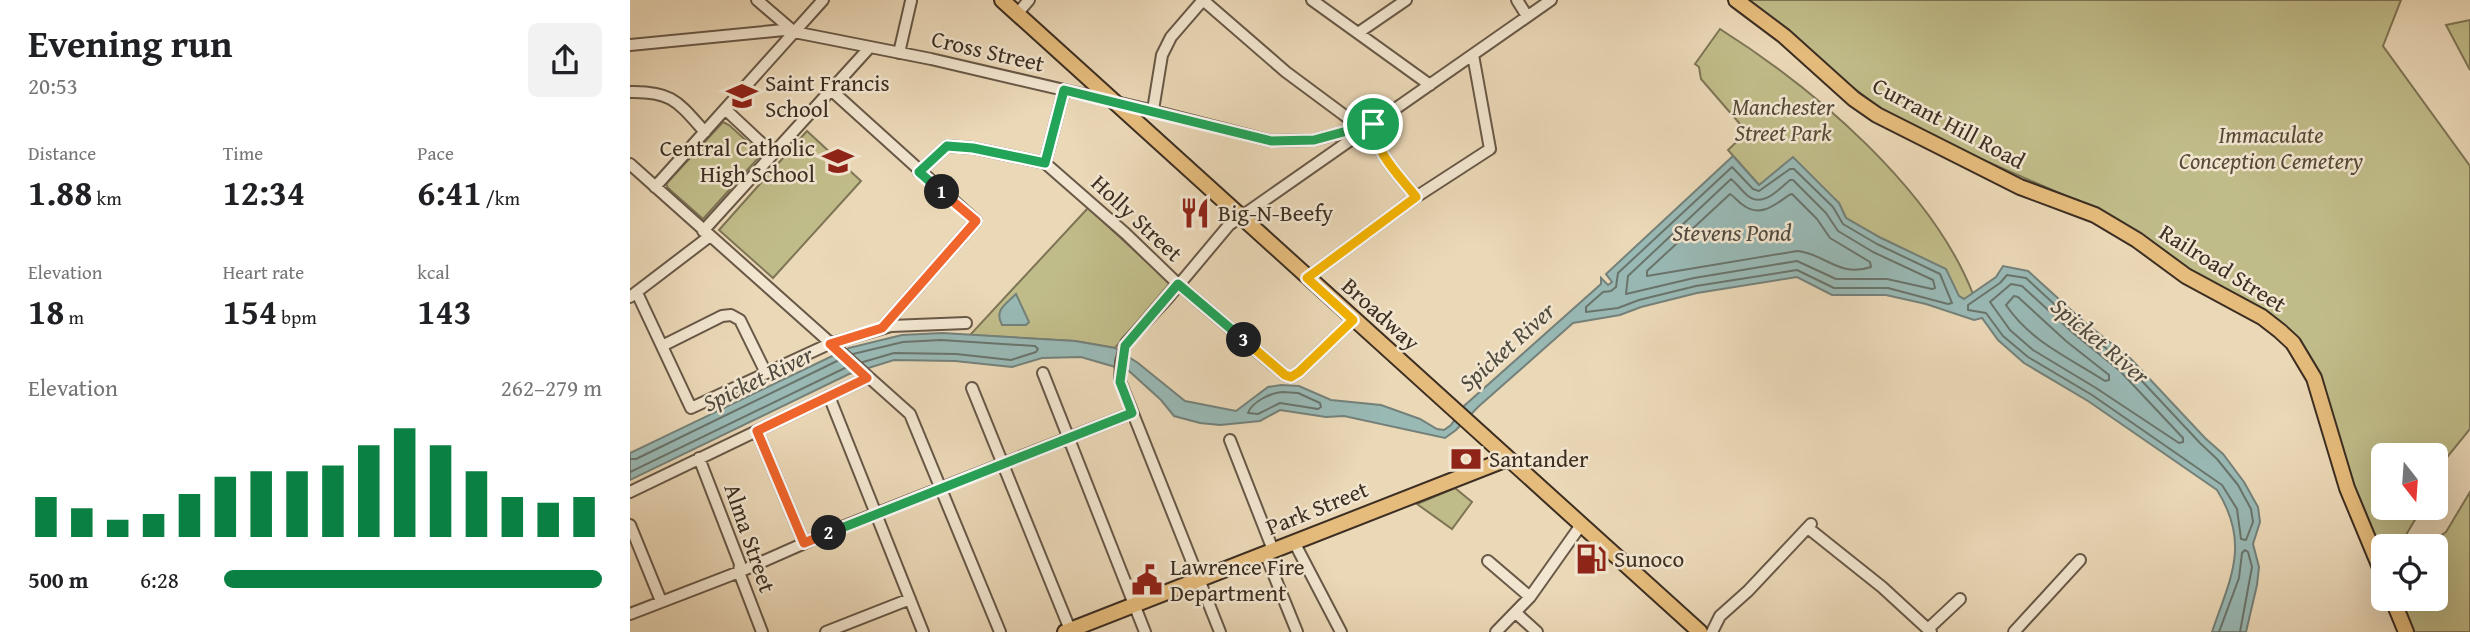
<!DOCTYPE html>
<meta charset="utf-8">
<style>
:root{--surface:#fff;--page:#f2f2f2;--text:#202124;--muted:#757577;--accent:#0b8043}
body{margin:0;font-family:"Gentium Book Plus",serif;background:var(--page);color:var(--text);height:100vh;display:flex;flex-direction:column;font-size:26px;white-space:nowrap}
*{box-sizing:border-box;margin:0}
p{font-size:23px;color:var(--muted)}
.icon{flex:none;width:38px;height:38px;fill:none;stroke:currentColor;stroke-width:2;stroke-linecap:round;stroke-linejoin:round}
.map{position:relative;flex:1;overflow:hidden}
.drawer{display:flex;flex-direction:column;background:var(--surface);width:630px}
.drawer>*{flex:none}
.needle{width:46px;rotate:163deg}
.buttons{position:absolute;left:1741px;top:443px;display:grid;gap:14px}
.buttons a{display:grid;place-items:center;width:77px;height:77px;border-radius:10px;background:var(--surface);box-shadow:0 7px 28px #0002;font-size:35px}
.pin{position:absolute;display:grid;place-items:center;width:60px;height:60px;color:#fff;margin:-30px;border:4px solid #fff;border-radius:50%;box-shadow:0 2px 7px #0007}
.km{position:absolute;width:35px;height:35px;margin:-18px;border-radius:50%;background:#222;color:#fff;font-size:19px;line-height:35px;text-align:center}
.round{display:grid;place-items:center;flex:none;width:74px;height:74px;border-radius:10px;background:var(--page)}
.summary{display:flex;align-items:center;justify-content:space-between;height:119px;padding:0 28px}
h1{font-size:38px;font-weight:700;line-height:52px}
.stats{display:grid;grid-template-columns:repeat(3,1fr);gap:10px;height:119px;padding:7px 28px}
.stats div{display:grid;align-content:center}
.stats b{font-size:35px;font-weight:700}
.stats small{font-size:19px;font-weight:400}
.stats p{font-size:19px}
.chart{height:196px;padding:14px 28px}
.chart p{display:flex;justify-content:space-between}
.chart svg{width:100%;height:126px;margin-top:7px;stroke:var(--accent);stroke-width:6}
ul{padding:0 28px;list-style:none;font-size:23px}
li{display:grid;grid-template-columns:112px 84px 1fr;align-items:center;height:52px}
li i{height:18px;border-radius:9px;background:var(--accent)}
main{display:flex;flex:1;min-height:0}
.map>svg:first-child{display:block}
.green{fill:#c0bc89;stroke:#7e7556;stroke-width:2}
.water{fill:#99b9b5;stroke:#74817a;stroke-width:2}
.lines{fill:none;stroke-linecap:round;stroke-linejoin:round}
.shore{stroke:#6a746c;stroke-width:2}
.minor-casing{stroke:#685847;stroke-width:14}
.major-casing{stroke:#3c2e22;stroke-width:18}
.minor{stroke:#f2e6d0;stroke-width:10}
.major{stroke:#e6bc7c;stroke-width:14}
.split-1-casing{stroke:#fff;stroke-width:14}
.split-2-casing{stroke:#fff;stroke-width:14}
.split-3-casing{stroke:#fff;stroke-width:14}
.split-4-casing{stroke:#fff;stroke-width:14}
.split-1{stroke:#22a559;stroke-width:9}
.split-2{stroke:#f0652b;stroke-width:9}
.split-3{stroke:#22a559;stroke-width:9}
.split-4{stroke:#f5b400;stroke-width:9}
.labels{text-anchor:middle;stroke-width:5;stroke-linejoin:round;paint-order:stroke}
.street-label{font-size:23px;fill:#3c2e22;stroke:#f2e6d0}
.poi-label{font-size:23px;fill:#3c2e22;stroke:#f2e6d0;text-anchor:start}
.park-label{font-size:23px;font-style:italic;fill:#564a37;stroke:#f2e6d0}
.water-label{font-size:24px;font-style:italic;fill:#4f4a3f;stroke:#f2e6d0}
</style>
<main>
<section class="drawer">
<div class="summary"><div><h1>Evening run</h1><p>20:53</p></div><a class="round"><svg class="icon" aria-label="share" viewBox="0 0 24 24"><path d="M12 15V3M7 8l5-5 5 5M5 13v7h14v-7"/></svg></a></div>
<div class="stats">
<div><p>Distance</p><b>1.88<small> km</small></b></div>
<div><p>Time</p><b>12:34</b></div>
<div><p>Pace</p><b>6:41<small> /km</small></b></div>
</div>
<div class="stats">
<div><p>Elevation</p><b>18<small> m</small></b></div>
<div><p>Heart rate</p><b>154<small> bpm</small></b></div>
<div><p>kcal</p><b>143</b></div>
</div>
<div class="chart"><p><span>Elevation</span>262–279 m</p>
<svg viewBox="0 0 160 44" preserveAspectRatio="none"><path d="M5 44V30M15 44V34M25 44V38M35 44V36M45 44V29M55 44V23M65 44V21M75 44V21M85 44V19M95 44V12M105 44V6M115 44V12M125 44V21M135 44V30M145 44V32M155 44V30"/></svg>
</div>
<ul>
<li><b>500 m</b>6:28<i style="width:100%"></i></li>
</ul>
</section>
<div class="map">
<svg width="1840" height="632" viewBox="0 0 1840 632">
<rect width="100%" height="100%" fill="#ebd8b7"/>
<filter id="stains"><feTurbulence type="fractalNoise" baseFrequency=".00286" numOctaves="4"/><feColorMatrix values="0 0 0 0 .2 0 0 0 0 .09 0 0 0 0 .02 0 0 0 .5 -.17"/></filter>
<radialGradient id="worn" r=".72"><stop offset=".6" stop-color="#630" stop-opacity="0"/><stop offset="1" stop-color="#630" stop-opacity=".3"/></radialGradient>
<!-- green -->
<path class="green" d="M1113 0H1771L1753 46 1840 166V429L1818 456 1806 480V455H1754V508H1792L1773 540 1767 546H1754L1753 557 1750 558 1719 482 1684 364 1669 341 1459 206 1271 124 1217 83Z
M1840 20V70L1816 25Z
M1090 29C1185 89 1302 189 1343 294L1334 299 1328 296 1315 269 1251 238 1216 218 1209 203 1199 194 1129 185 1098 150 1117 132 1071 79 1069 67 1065 64Z
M93 122 99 125 129 152 130 156 73 219 38 188 36 184Z
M177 131 231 181 143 278 89 230Z
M458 208 540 283 485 348 445 341 340 335Z
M825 488 842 502 822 529 787 504Z
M1840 492V632H1783L1769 599 1806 598V546H1795L1816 532Z"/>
<!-- water -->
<path class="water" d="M1103 156 1129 185 1163 157 1209 203 1216 218 1251 238 1316 269 1329 296 1334 299 1366 277 1373 266 1398 271 1453 321 1501 359 1575 438 1593 454 1614 482 1628 507 1630 522 1623 544 1629 567 1627 585 1616 632H1582C1600 579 1621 544 1587 490L1458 401 1394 363 1368 340 1352 318 1344 320 1296 304 1256 295H1202L1167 277 1067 293 1011 307 990 315 943 323 848 407 826 430 815 438 714 416 696 417 650 410 630 421 590 425 570 423 544 416 531 400 499 371 451 357 412 358 382 367 325 361 264 360 219 374 0 480V453L219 348 272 335 312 333 445 341 485 348 508 363 555 401 606 411 638 387 651 385 669 386 701 400 751 405 790 419 807 429 814 430 821 425 834 406 971 284V278L978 285 982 282 976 274Z
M386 294 399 322 396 325H372C364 310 375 305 386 294Z"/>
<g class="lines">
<!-- shore -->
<path class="shore" d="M1102 167 1123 189 1129 191 1160 169H1164L1203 207 1213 224 1247 244 1310 274 1322 303 1318 304 1258 288H1204L1167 270 1066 286 1009 300 988 308 956 312V307L973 292 981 291 986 287 988 273Z
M1101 179C1107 184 1112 191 1118 196 1133 208 1149 189 1160 180H1163L1196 213 1208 231 1243 252 1303 280 1305 288 1302 289 1257 279H1206L1167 261 1064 278 996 294 998 276Z
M1100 194C1105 197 1108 202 1113 205 1130 218 1145 205 1159 195L1162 194 1187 219 1200 238 1240 262 1241 267C1209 278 1194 253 1167 251L1017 276V271Z
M1377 275 1396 278 1449 327 1496 364 1570 443 1587 459 1608 485 1621 509 1623 522 1616 540 1611 539 1607 509 1592 485 1462 395 1398 357 1373 336 1356 313 1338 310V305L1370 283Z
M1381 284 1392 286 1443 333 1490 371 1553 438V442L1549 443 1466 388 1403 350 1380 330 1360 302Z
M1384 296 1388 297 1436 341 1479 375V380L1475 381C1438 357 1401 342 1376 305Z
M223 354 273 342 311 340 405 346 408 349 406 352 381 360 326 354 264 353 233 362
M652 392 668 393 690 403 691 407 688 409 650 403 628 414 618 413C622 402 640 393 652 392Z
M0 459H6L209 360
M0 472 217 367
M1589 632 1609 578 1612 553 1615 550 1618 552 1622 567 1610 632"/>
<!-- minor casing -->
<g class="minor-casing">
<path id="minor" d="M127 0 162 30
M573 0 656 72 718 118 741 124
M682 0 800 85
M887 0 897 16
M387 14 399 0
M728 33 776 0
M0 45 154 30 301 59 520 110 641 141 684 140 737 126
M269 53 281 1
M201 90 346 221 252 328
M434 90 415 163 495 233 548 284 655 375 661 377 669 372 723 320
M0 92C42 91 48 102 75 132
M95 109 143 154
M523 110 532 55 541 37 573 0
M743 124C745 153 769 175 786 197
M0 164 280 414 370 632
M289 172 317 146 343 148 415 163
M25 187 193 0
M73 231 240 47
M677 278 786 197 860 149 843 55
M7 293 61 408 199 344 261 326 336 323
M0 297 80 236
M32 346 92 316 101 315 110 320 136 373
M413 373 515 632
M342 388 441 632
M199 396 293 632
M127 431 174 543
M600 440 643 550
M69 458 110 564 109 572 132 632
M0 492 237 378
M0 525 31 601
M1178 528 1252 587 1301 632
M664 542 711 632
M635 553 667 632
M858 561 900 597
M886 613 907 632
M0 614 109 572 202 531 502 413
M1298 629 1330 599
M196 632 280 599
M590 632 490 381 491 362 496 343 537 299 599 225 921 0
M866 632 900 597 951 525
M1082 632 1090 616 1118 591 1181 524
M1384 632 1450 560"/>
</g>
<!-- major casing -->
<g class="major-casing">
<path id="major" d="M372 0 1070 632
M1106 0 1154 36 1224 99 1247 115 1390 187 1465 215 1507 240 1556 276 1632 317 1650 331 1663 343 1684 378 1717 488 1754 577
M1762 598 1776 632
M435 632 877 459"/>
</g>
<!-- minor -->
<use href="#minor" class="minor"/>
<!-- major -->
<use href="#major" class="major"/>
</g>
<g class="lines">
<!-- split-1 casing -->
<g class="split-1-casing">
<path id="split-1" d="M312 192 289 172 317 146 343 148 415 163 434 90 641 141 684 140 743 124"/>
</g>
<!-- split-2 casing -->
<g class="split-2-casing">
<path id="split-2" d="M199 533 174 543 127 431 237 378 200 344 252 328 346 221 312 192"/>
</g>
<!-- split-3 casing -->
<g class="split-3-casing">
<path id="split-3" d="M199 533 502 413 490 382 495 346 548 284 614 340"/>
</g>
<!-- split-4 casing -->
<g class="split-4-casing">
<path id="split-4" d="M614 340 655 375 661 377 669 372 723 320 677 278 786 197C769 175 745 153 743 124"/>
</g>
<!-- split-1 -->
<use href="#split-1" class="split-1"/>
<!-- split-2 -->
<use href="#split-2" class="split-2"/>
<!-- split-3 -->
<use href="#split-3" class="split-3"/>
<!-- split-4 -->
<use href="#split-4" class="split-4"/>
</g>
<!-- icons -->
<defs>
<g id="school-bare" transform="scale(2.415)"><path d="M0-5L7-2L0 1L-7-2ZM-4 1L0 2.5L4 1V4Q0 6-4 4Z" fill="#8f2418" stroke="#f2e6d0" stroke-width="2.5" paint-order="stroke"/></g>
<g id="restaurant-bare" transform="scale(2.415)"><path d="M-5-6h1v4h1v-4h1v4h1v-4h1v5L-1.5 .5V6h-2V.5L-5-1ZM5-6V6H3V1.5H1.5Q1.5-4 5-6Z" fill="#8f2418" stroke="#f2e6d0" stroke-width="2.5" paint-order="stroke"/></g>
<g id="bank-bare" transform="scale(2.415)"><path d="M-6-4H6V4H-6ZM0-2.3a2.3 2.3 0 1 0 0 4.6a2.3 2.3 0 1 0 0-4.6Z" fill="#8f2418" stroke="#f2e6d0" stroke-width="2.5" paint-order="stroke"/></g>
<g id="fuel-bare" transform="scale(2.415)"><path d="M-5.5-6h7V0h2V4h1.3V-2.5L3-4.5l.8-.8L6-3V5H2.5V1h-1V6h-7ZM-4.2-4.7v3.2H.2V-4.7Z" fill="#8f2418" stroke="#f2e6d0" stroke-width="2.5" paint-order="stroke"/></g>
<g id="civic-bare" transform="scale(2.415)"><path d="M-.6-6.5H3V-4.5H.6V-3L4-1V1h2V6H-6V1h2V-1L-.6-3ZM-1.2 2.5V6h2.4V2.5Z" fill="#8f2418" stroke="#f2e6d0" stroke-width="2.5" paint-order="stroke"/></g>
</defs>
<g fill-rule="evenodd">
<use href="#school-bare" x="112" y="96"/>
<use href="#school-bare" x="208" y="161"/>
<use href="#restaurant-bare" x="565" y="213"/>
<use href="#bank-bare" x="836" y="459"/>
<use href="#fuel-bare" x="961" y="559"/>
<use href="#civic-bare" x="517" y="580"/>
</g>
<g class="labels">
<!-- street labels -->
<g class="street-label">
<text transform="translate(358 51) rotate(13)" y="8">Cross Street</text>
<text transform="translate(1319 123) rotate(28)" y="8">Currant Hill Road</text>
<text transform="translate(507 218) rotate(43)" y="8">Holly Street</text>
<text transform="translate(1593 268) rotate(32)" y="8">Railroad Street</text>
<text transform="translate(751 314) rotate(42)" y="8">Broadway</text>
<text transform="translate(687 508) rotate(-22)" y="8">Park Street</text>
<text transform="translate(120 538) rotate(71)" y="8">Alma Street</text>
</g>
<!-- poi labels -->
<g class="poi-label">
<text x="135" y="91">Saint Francis<tspan x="135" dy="26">School</tspan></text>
<text x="185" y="156" text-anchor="end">Central Catholic<tspan x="185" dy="26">High School</tspan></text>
<text x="588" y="221">Big-N-Beefy</text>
<text x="859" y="467">Santander</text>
<text x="984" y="567">Sunoco</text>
<text x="540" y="575">Lawrence Fire<tspan x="540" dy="26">Department</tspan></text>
</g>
<!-- park labels -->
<g class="park-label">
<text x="1153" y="115">Manchester<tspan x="1153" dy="26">Street Park</tspan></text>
<text x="1641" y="143">Immaculate<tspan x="1641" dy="26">Conception Cemetery</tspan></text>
</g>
<!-- water labels -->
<g class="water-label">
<text x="1102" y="241">Stevens Pond</text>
<text transform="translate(1470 341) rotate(40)" y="8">Spicket River</text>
<text transform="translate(877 347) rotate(-42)" y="8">Spicket River</text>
<text transform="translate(128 379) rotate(-26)" y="8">Spicket River</text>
</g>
</g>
<rect width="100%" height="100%" filter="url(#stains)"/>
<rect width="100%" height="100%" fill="url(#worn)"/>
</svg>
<div class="buttons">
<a><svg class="needle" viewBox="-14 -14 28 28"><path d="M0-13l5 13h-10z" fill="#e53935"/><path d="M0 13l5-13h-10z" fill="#757577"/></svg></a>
<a><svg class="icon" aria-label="locate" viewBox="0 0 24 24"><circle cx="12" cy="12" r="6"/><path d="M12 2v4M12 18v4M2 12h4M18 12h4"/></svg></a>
</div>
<div class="pin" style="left:743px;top:124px;background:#1e9e55"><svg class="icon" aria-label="arrive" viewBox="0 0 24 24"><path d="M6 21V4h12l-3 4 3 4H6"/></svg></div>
<b class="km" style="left:312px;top:192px">1</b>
<b class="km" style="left:199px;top:533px">2</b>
<b class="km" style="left:614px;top:340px">3</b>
</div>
</main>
